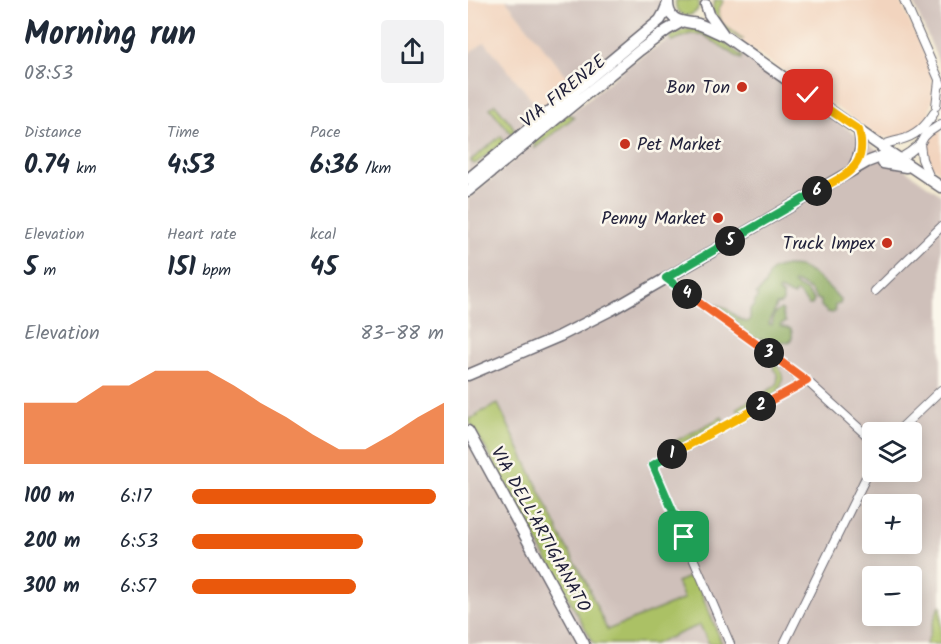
<!DOCTYPE html>
<meta charset="utf-8">
<style>
:root{--surface:#fff;--page:#f2f2f3;--text:#1f2937;--muted:#747a83;--accent:#ea580c}
body{margin:0;font-family:Kalam,sans-serif;background:var(--page);color:var(--text);height:100vh;display:flex;flex-direction:column;font-size:22px;white-space:nowrap}
*{box-sizing:border-box;margin:0}
p{font-size:20px;color:var(--muted)}
.icon{flex:none;width:33px;height:33px;fill:none;stroke:currentColor;stroke-width:2;stroke-linecap:round;stroke-linejoin:round}
.map{position:relative;flex:1;overflow:hidden}
.sheet{display:flex;flex-direction:column;background:var(--surface);width:468px}
.sheet>*{flex:none}
.tools{position:absolute;left:394px;top:422px;display:grid;gap:12px}
.tools a{display:grid;place-items:center;width:60px;height:60px;border-radius:6px;background:var(--surface);box-shadow:0 3px 15px #0003;font-size:30px}
.pin{position:absolute;display:grid;place-items:center;width:51px;height:51px;color:#fff;margin:-26px;border-radius:12px;box-shadow:0 3px 9px #0006}
.km{position:absolute;width:30px;height:30px;margin:-15px;border-radius:50%;background:#222;color:#fff;font-size:16px;line-height:30px;text-align:center}
.round{display:grid;place-items:center;flex:none;width:63px;height:63px;border-radius:6px;background:var(--page)}
.overview{display:flex;align-items:center;justify-content:space-between;height:102px;padding:0 24px}
h1{font-size:33px;font-weight:600;line-height:45px}
.stats{display:grid;grid-template-columns:repeat(3,1fr);gap:9px;height:102px;padding:6px 24px}
.stats div{display:grid;align-content:center}
.stats b{font-size:26px;font-weight:600}
.stats small{font-size:16px;font-weight:400}
.stats p{font-size:16px}
.chart{height:168px;padding:12px 24px}
.chart p{display:flex;justify-content:space-between}
.chart svg{width:100%;height:108px;margin-top:6px;fill:var(--accent);opacity:.7}
ul{padding:0 24px;list-style:none;font-size:20px}
li{display:grid;grid-template-columns:96px 72px 1fr;align-items:center;height:45px}
li i{height:15px;border-radius:8px;background:var(--accent)}
main{display:flex;flex:1;min-height:0}
.map>svg:first-child{display:block}
.built{fill:#f2d4be}
.industrial{fill:#cfc0ba;fill-rule:evenodd}
.green{fill:#abc165;stroke:#667250;stroke-width:1.5}
.forest{fill:#88a75a;stroke:#55644a;stroke-width:1.5}
.lines{fill:none;stroke-linecap:round;stroke-linejoin:round}
.street-casing{stroke:#6b6870;stroke-width:10}
.secondary-casing{stroke:#6b6870;stroke-width:13}
.street{stroke:#fff;stroke-width:8}
.secondary{stroke:#fff;stroke-width:10}
.split-1-casing{stroke:#fff;stroke-width:12}
.split-2-casing{stroke:#fff;stroke-width:12}
.split-3-casing{stroke:#fff;stroke-width:12}
.split-4-casing{stroke:#fff;stroke-width:12}
.split-5-casing{stroke:#fff;stroke-width:12}
.split-6-casing{stroke:#fff;stroke-width:12}
.split-7-casing{stroke:#fff;stroke-width:12}
.split-8-casing{stroke:#fff;stroke-width:12}
.split-1{stroke:#22a559;stroke-width:8}
.split-2{stroke:#f5b400;stroke-width:8}
.split-3{stroke:#f0652b;stroke-width:8}
.split-4{stroke:#f0652b;stroke-width:8}
.split-5{stroke:#22a559;stroke-width:8}
.split-6{stroke:#22a559;stroke-width:8}
.split-7{stroke:#f5b400;stroke-width:8}
.split-8{stroke:#f5b400;stroke-width:8}
.poi-dot{fill:#c8321e;stroke:#fbf7ec;stroke-width:2}
.labels{text-anchor:middle;stroke-width:5;stroke-linejoin:round;paint-order:stroke}
.poi-label{font-size:18px;fill:#22223b;stroke:#fbf7ec;text-anchor:end}
.street-label{font-size:18px;fill:#22223b;stroke:#fbf7ec}
</style>
<main>
<section class="sheet">
<div class="overview"><div><h1>Morning run</h1><p>08:53</p></div><a class="round"><svg class="icon" aria-label="share" viewBox="0 0 24 24"><path d="M12 15V3M7 8l5-5 5 5M5 13v7h14v-7"/></svg></a></div>
<div class="stats">
<div><p>Distance</p><b>0.74<small> km</small></b></div>
<div><p>Time</p><b>4:53</b></div>
<div><p>Pace</p><b>6:36<small> /km</small></b></div>
</div>
<div class="stats">
<div><p>Elevation</p><b>5<small> m</small></b></div>
<div><p>Heart rate</p><b>151<small> bpm</small></b></div>
<div><p>kcal</p><b>45</b></div>
</div>
<div class="chart"><p><span>Elevation</span>83–88 m</p>
<svg viewBox="0 0 160 44" preserveAspectRatio="none"><path d="M0 44V19L10 19L20 19L30 12L40 12L50 6L60 6L70 6L80 12L90 19L100 25L110 32L120 38L130 38L140 32L150 25L160 19V44z"/></svg>
</div>
<ul>
<li><b>100 m</b>6:17<i style="width:97%"></i></li>
<li><b>200 m</b>6:53<i style="width:68%"></i></li>
<li><b>300 m</b>6:57<i style="width:65%"></i></li>
</ul>
</section>
<div class="map">
<svg width="473" height="644" viewBox="0 0 473 644">
<rect width="100%" height="100%" fill="#fbf7ec"/>
<filter id="ink" filterUnits="userSpaceOnUse"><feTurbulence type="fractalNoise" baseFrequency=".0167" numOctaves="2"/><feDisplacementMap in="SourceGraphic" scale="12" xChannelSelector="R" yChannelSelector="G"/><feConvolveMatrix kernelMatrix="1 2 1 2 8 2 1 2 1" color-interpolation-filters="sRGB"/></filter>
<filter id="wash" filterUnits="userSpaceOnUse"><feTurbulence type="fractalNoise" baseFrequency=".008" numOctaves="4" result="noise"/><feDisplacementMap in="SourceGraphic" scale="24" xChannelSelector="R" yChannelSelector="G"/><feGaussianBlur stdDeviation="1.35" result="paint"/><feColorMatrix in="noise" values="0 0 0 0 0 0 0 0 0 0 0 0 0 0 0 0 0 1.4 0 .05"/><feComposite in="paint" operator="in"/></filter>
<g filter="url(#wash)">
<rect width="100%" height="100%" fill="#f3ead2"/>
<!-- built -->
<path class="built" d="M0 0H38L106 86 74 112 17 43 0 54Z
M246 0H432L462 67 464 75 465 96 461 114 449 128 442 134 429 138 411 137 255 29 243 10 244 4Z
M473 130V173L458 162 461 137Z"/>
<!-- industrial -->
<path class="industrial" d="M38 0H196L188 18 106 86Z
M444 0H473V67Z
M213 31H231L246 34 473 195V644H0V199L162 64ZM405 432H444V471H405ZM405 504H444V543H405ZM405 576H444V615H405Z
M17 42 74 112 0 172V54Z"/>
<!-- green -->
<path class="green" d="M208 0H231C232 10 227 15 217 16 210 13 206 8 208 0Z
M247 0H256L250 10 253 21 255 24 275 39 273 40 255 28 244 10Z
M229 28 246 35 274 56 273 59 234 34H222L204 41 201 37 215 30Z
M27 104 44 125 47 132 44 135 22 108Z
M100 114 106 117 67 148 66 142Z
M33 136 36 142 7 164 2 161Z
M307 364C317 373 317 384 307 394L271 412 269 408 308 386C311 379 310 373 305 368Z
M30 404 90 529 89 530 117 580 139 630 216 599 209 582 226 575 254 644H241L232 625 186 644H126L18 449 0 419 10 416 9 414Z
M254 417 256 421 208 447 204 443Z
M473 606V644H458L462 634 463 628 471 607Z"/>
<!-- forest -->
<path class="forest" d="M319 266C324 266 330 266 334 268 346 272 366 291 373 301L372 304 367 305V311L365 313 359 312 353 306V301C346 298 347 296 343 291 339 287 332 285 327 282L325 284 338 291 346 300 344 305H341L330 293H327L326 296 311 290 310 292 315 295V302L313 304 308 305 301 324 304 325 306 314 313 309 315 311 314 314 318 322 313 324 312 326 323 329C325 334 325 339 321 343L284 338 270 325 246 308V305C261 304 266 320 279 322L282 320V309L286 306 287 301 290 296 288 294C307 281 290 269 319 266Z"/>
</g>
<g filter="url(#ink)">
<g class="lines">
<!-- street casing -->
<g class="street-casing">
<path id="street" d="M436 0 473 84
M468 106 471 81
M452 144 454 159 462 178
M413 146C419 143 425 142 432 140 448 136 457 127 466 113
M431 159 442 152 452 144 456 137 461 132 473 124
M198 278 339 381 405 441
M407 291 473 227
M429 432 473 390
M262 644 185 465 339 381
M316 644 405 463"/>
</g>
<!-- secondary casing -->
<g class="secondary-casing">
<path id="secondary" d="M200 0C199 22 213 21 230 24 239 27 248 32 257 36L421 152 473 187
M238 5 241 14 255 34
M415 163 438 167
M384 170C392 156 395 146 391 131
M0 179 192 20 196 13 200 3
M0 191 172 50 199 30 213 22
M0 375 92 336 145 309 399 162 415 156H426
M0 431 116 644"/>
</g>
<!-- street -->
<use href="#street" class="street"/>
<!-- secondary -->
<use href="#secondary" class="secondary"/>
</g>
</g>
<g class="lines" filter="url(#ink)">
<!-- split-1 casing -->
<g class="split-1-casing">
<path id="split-1" d="M204 454 185 465 216 537"/>
</g>
<!-- split-2 casing -->
<g class="split-2-casing">
<path id="split-2" d="M204 454 293 406"/>
</g>
<!-- split-3 casing -->
<g class="split-3-casing">
<path id="split-3" d="M293 406 339 381 301 353"/>
</g>
<!-- split-4 casing -->
<g class="split-4-casing">
<path id="split-4" d="M219 294 301 353"/>
</g>
<!-- split-5 casing -->
<g class="split-5-casing">
<path id="split-5" d="M219 294 198 278 262 241"/>
</g>
<!-- split-6 casing -->
<g class="split-6-casing">
<path id="split-6" d="M262 241 349 191"/>
</g>
<!-- split-7 casing -->
<g class="split-7-casing">
<path id="split-7" d="M349 191C377 175 401 168 391 130L376 120"/>
</g>
<!-- split-8 casing -->
<g class="split-8-casing">
<path id="split-8" d="M340 95 376 120"/>
</g>
<!-- split-1 -->
<use href="#split-1" class="split-1"/>
<!-- split-2 -->
<use href="#split-2" class="split-2"/>
<!-- split-3 -->
<use href="#split-3" class="split-3"/>
<!-- split-4 -->
<use href="#split-4" class="split-4"/>
<!-- split-5 -->
<use href="#split-5" class="split-5"/>
<!-- split-6 -->
<use href="#split-6" class="split-6"/>
<!-- split-7 -->
<use href="#split-7" class="split-7"/>
<!-- split-8 -->
<use href="#split-8" class="split-8"/>
</g>
<!-- markers -->
<g class="poi-dot">
<circle cx="274" cy="87" r="6"/>
<circle cx="157" cy="144" r="6"/>
<circle cx="250" cy="218" r="6"/>
<circle cx="419" cy="243" r="6"/>
</g>
<g class="labels">
<!-- poi labels -->
<g class="poi-label">
<text x="262" y="93">Bon Ton</text>
<text x="169" y="150" text-anchor="start">Pet Market</text>
<text x="238" y="224">Penny Market</text>
<text x="407" y="249">Truck Impex</text>
</g>
<!-- street labels -->
<g class="street-label">
<text transform="translate(95 91) rotate(-39)" y="6">VIA FIRENZE</text>
<text transform="translate(73 529) rotate(61)" y="6">VIA DELL'ARTIGIANATO</text>
</g>
</g>
</svg>
<div class="tools">
<a><svg class="icon" aria-label="layers" viewBox="0 0 24 24"><path d="M12 4l9 5-9 5-9-5zM3 14l9 5 9-5"/></svg></a>
<a>+</a>
<a>−</a>
</div>
<div class="pin" style="left:216px;top:537px;background:#1e9e55"><svg class="icon" aria-label="arrive" viewBox="0 0 24 24"><path d="M6 21V4h12l-3 4 3 4H6"/></svg></div>
<div class="pin" style="left:340px;top:95px;background:#d93025"><svg class="icon" aria-label="check" viewBox="0 0 24 24"><path d="M5 12l5 5 9-10"/></svg></div>
<b class="km" style="left:204px;top:454px">1</b>
<b class="km" style="left:293px;top:406px">2</b>
<b class="km" style="left:301px;top:353px">3</b>
<b class="km" style="left:219px;top:294px">4</b>
<b class="km" style="left:262px;top:241px">5</b>
<b class="km" style="left:349px;top:191px">6</b>
</div>
</main>
